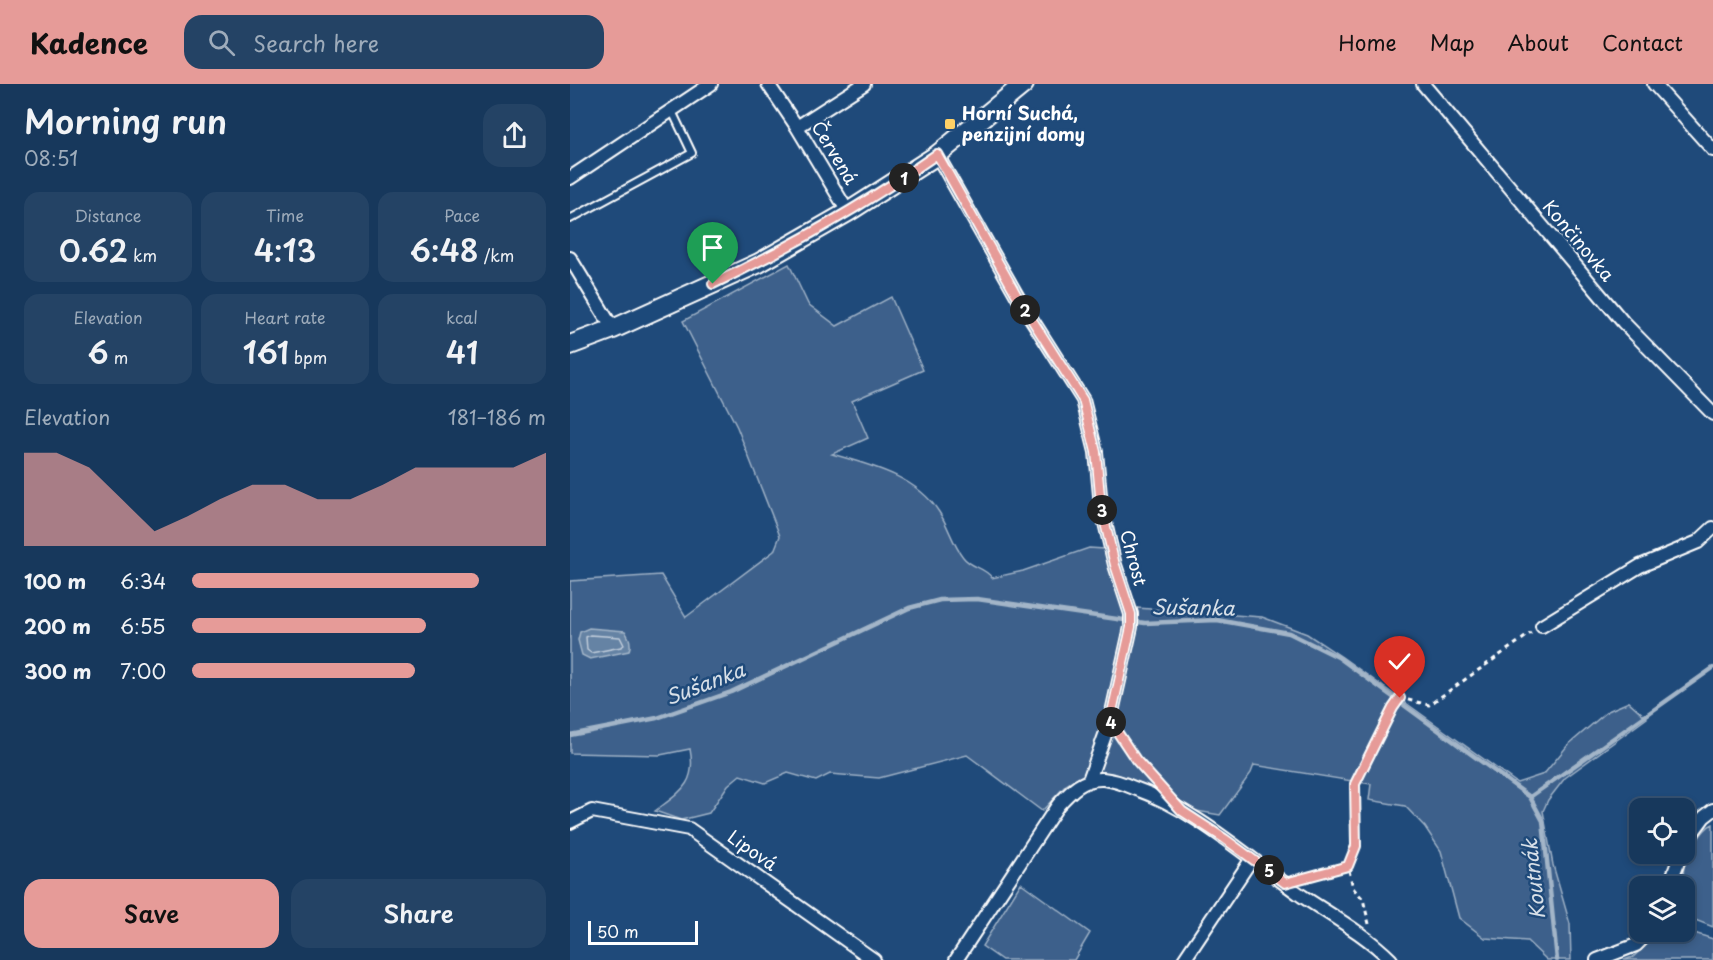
<!DOCTYPE html>
<meta charset="utf-8">
<style>
:root{--surface:#17385c;--page:#244365;--text:#f1f3f6;--muted:#9eacbb;--line:#365272;--accent:#e69b98}
body{margin:0;font-family:"Playpen Sans",sans-serif;background:var(--page);color:var(--text);height:100vh;display:flex;flex-direction:column;font-size:22px;white-space:nowrap}
*{box-sizing:border-box;margin:0}
p{font-size:20px;color:var(--muted)}
.icon{flex:none;width:33px;height:33px;fill:none;stroke:currentColor;stroke-width:2;stroke-linecap:round;stroke-linejoin:round}
.map{position:relative;flex:1;overflow:hidden}
.sheet{display:flex;flex-direction:column;background:var(--surface);width:570px}
.sheet>*{flex:none}
.tools{position:absolute;left:1059px;top:714px;display:grid;gap:12px}
.tools a{display:grid;place-items:center;width:66px;height:66px;border-radius:12px;background:var(--surface);box-shadow:0 3px 9px #0003,0 0 0 2px var(--line);font-size:30px}
.scale{position:absolute;left:18px;bottom:15px;width:110px;box-sizing:border-box;padding-left:6px;border:3px solid #fff;border-top:0;font-size:16px;line-height:21px;white-space:nowrap;color:#fff;-webkit-text-stroke:4px #1f4a7a;paint-order:stroke}
.pin{position:absolute;display:grid;place-items:center;width:51px;height:51px;color:#fff;margin:-62px -26px;border-radius:50% 50% 50% 0;rotate:-45deg;box-shadow:0 0 6px #0007}
.pin .icon{rotate:45deg}
.km{position:absolute;width:30px;height:30px;margin:-15px;border-radius:50%;background:#222;color:#fff;font-size:16px;line-height:30px;text-align:center}
.round{display:grid;place-items:center;flex:none;width:63px;height:63px;border-radius:18px;background:var(--page)}
.summary{display:flex;align-items:center;justify-content:space-between;height:102px;padding:0 24px}
h1{font-size:33px;font-weight:600;line-height:45px}
.stats{display:grid;grid-template-columns:repeat(3,1fr);gap:9px;height:102px;padding:6px 24px}
.stats div{display:grid;align-content:center;border-radius:15px;background:var(--page);text-align:center}
.stats b{font-size:30px;font-weight:600}
.stats small{font-size:16px;font-weight:400}
.stats p{font-size:16px}
.chart{height:168px;padding:12px 24px}
.chart p{display:flex;justify-content:space-between}
.chart svg{width:100%;height:108px;margin-top:6px;fill:var(--accent);opacity:.7}
.button{display:flex;gap:12px;margin-top:auto;padding:12px 24px}
.button a{flex:1;height:69px;border-radius:18px;background:var(--accent);color:#111;font-size:24px;font-weight:600;line-height:69px;text-align:center}
.button a+a{background:var(--page);color:var(--text)}
ul{padding:0 24px;list-style:none;font-size:20px}
li{display:grid;grid-template-columns:96px 72px 1fr;align-items:center;height:45px}
li i{height:15px;border-radius:8px;background:var(--accent)}
header{display:flex;align-items:center;gap:36px;box-sizing:border-box;height:84px;padding:0 30px;background:var(--accent);color:#111}
header strong{font-size:28px}
nav{display:flex;gap:33px;margin-inline-start:auto;font-size:21px}
.search{width:420px;height:54px;background:var(--page);display:flex;align-items:center;gap:15px;box-sizing:border-box;padding:0 21px;border-radius:18px;color:var(--muted);font-size:22px}
main{display:flex;flex:1;min-height:0}
.map>svg:first-child{display:block}
.green{fill:#3c618b;stroke:#9eb0c5;stroke-width:1.5}
.water{fill:#6583a4;stroke:#a3b5c8;stroke-width:1.5}
.lines{fill:none;stroke-linecap:round;stroke-linejoin:round}
.shore{stroke:#c1cddb;stroke-width:1.5}
.stream{stroke:#a3b5c8;stroke-width:4.5}
.service-casing{stroke:#fff;stroke-width:10}
.minor-casing{stroke:#fff;stroke-width:16}
.secondary-casing{stroke:#fff;stroke-width:22}
.path{stroke:#fff;stroke-width:3;stroke-dasharray:4.5 4.5;stroke-linecap:butt}
.service{stroke:#1f4a7a;stroke-width:6}
.minor{stroke:#1f4a7a;stroke-width:12}
.secondary{stroke:#1f4a7a;stroke-width:18}
.route-casing{stroke:#fff;stroke-width:12}
.route{stroke:#e69b98;stroke-width:8}
.poi-dot{fill:#ffd166;stroke:#1f4a7a;stroke-width:2}
.labels{text-anchor:middle;stroke-width:5;stroke-linejoin:round;paint-order:stroke}
.poi-label{font-size:18px;font-weight:bold;fill:#fff;stroke:#1f4a7a;text-anchor:start}
.street-label{font-size:18px;fill:#fff;stroke:#1f4a7a}
.water-label{font-size:20px;font-style:italic;fill:#d8e0e8;stroke:#1f4a7a}
</style>
<header>
<strong>Kadence</strong>
<div class="search"><svg class="icon" aria-label="search" viewBox="0 0 24 24"><circle cx="10" cy="10" r="6"/><path d="M15 15l6 6"/></svg>Search here</div>
<nav><a>Home</a><a>Map</a><a>About</a><a>Contact</a></nav>
</header>
<main>
<section class="sheet">
<div class="summary"><div><h1>Morning run</h1><p>08:51</p></div><a class="round"><svg class="icon" aria-label="share" viewBox="0 0 24 24"><path d="M12 15V3M7 8l5-5 5 5M5 13v7h14v-7"/></svg></a></div>
<div class="stats">
<div><p>Distance</p><b>0.62<small> km</small></b></div>
<div><p>Time</p><b>4:13</b></div>
<div><p>Pace</p><b>6:48<small> /km</small></b></div>
</div>
<div class="stats">
<div><p>Elevation</p><b>6<small> m</small></b></div>
<div><p>Heart rate</p><b>161<small> bpm</small></b></div>
<div><p>kcal</p><b>41</b></div>
</div>
<div class="chart"><p><span>Elevation</span>181–186 m</p>
<svg viewBox="0 0 160 44" preserveAspectRatio="none"><path d="M0 44V6L10 6L20 12L30 25L40 38L50 32L60 25L70 19L80 19L90 25L100 25L110 19L120 12L130 12L140 12L150 12L160 6V44z"/></svg>
</div>
<ul>
<li><b>100 m</b>6:34<i style="width:81%"></i></li>
<li><b>200 m</b>6:55<i style="width:66%"></i></li>
<li><b>300 m</b>7:00<i style="width:63%"></i></li>
</ul>
<div class="button"><a>Save</a><a>Share</a></div>
</section>
<div class="map">
<svg width="1143" height="876" viewBox="0 0 1143 876">
<rect width="100%" height="100%" fill="#1f4a7a"/>
<filter id="ink" filterUnits="userSpaceOnUse"><feTurbulence type="fractalNoise" baseFrequency=".0167" numOctaves="2"/><feDisplacementMap in="SourceGraphic" scale="12" xChannelSelector="R" yChannelSelector="G"/><feConvolveMatrix kernelMatrix="1 2 1 2 8 2 1 2 1" color-interpolation-filters="sRGB"/></filter>
<g filter="url(#ink)">
<!-- green -->
<path class="green" d="M219 180 238 220 267 242 321 213 353 286 282 317 298 354 262 370C300 381 346 392 369 428 379 443 382 459 393 473 401 484 415 483 422 494L453 487 519 464 534 465 554 525 567 524 692 533 737 550 772 573 947 699 974 690 998 661 1038 627 1059 618 1077 634 995 694 978 716 973 727 983 781 1000 840 1001 876H977L957 857 915 854 889 834 871 767 855 743 835 722 799 716 801 700 684 681 681 689 650 731 621 726 577 701 546 690 513 691 496 701 472 727 397 671 309 694 260 690 246 697 218 689 195 699 170 691 158 701 139 729 111 736 85 727C110 708 127 700 120 665L90 671 0 669V497L91 491 116 533 204 467 210 452 167 343 113 237Z
M1143 740V843L1115 832 1114 802H1112C1113 796 1113 789 1114 783 1117 772 1132 744 1143 740Z
M451 799 520 849 504 876H432L412 862Z
M1115 846 1143 855V876H1054L1063 873 1090 848H1114Z"/>
<!-- water -->
<path class="water" d="M19 544 55 547C59 554 62 559 59 567L20 575 12 571 8 556 10 548Z"/>
<g class="lines">
<!-- shore -->
<path class="shore" d="M20 551 50 553 54 561 51 563 21 569 17 566 16 553Z"/>
<!-- stream -->
<path class="stream" d="M0 651 87 634 161 608 339 524 370 516 407 515 575 539 647 536 719 549 768 573 960 713 1143 584
M960 713 973 737 987 876"/>
<!-- service casing -->
<g class="service-casing">
<path id="service" d="M0 135 122 69 102 27"/>
</g>
<!-- minor casing -->
<g class="minor-casing">
<path id="minor" d="M198 0 227 43 278 128
M853 0 1053 238 1143 330
M1084 0 1143 66
M227 43 294 0
M367 71 450 217 513 316 526 368 531 422 545 481 561 530V543L540 637 519 696
M0 94 141 0
M0 174 43 245
M972 542 1070 482 1128 458 1143 444
M0 738 22 727 119 745 304 876
M1114 760 1134 733 1143 726
M1099 802 1111 770
M386 876 488 721C501 707 513 694 533 695 543 696 555 700 564 704 627 726 678 774 732 812 762 832 795 850 821 876
M614 876 681 776
M1027 876 1066 861 1079 848"/>
</g>
<!-- secondary casing -->
<g class="secondary-casing">
<path id="secondary" d="M0 261 43 245 189 179 278 128 367 71 454 0"/>
</g>
<!-- path -->
<path class="path" d="M548 649 566 676 586 698
M731 795 778 782
M799 840 793 815 783 804 778 782 786 762 785 700 823 624 830 614 859 621 961 549"/>
<!-- service -->
<use href="#service" class="service"/>
<!-- minor -->
<use href="#minor" class="minor"/>
<!-- secondary -->
<use href="#secondary" class="secondary"/>
</g>
</g>
<g class="lines" filter="url(#ink)">
<!-- route casing -->
<g class="route-casing">
<path id="route" d="M143 200C221 163 296 120 367 70L450 217 513 316 526 368 531 422 545 481 561 530V543L540 637 566 676 612 727 655 755 715 799 778 782 786 762 785 700 823 624 830 614"/>
</g>
<!-- route -->
<use href="#route" class="route"/>
</g>
<!-- markers -->
<rect class="poi-dot" x="374" y="34" width="12" height="12" rx="3"/>
<g class="labels">
<!-- poi labels -->
<g class="poi-label">
<text x="392" y="36">Horní Suchá,<tspan x="392" dy="21">penzijní domy</tspan></text>
</g>
<!-- street labels -->
<g class="street-label">
<text transform="translate(264 69) rotate(59)" y="6">Červená</text>
<text transform="translate(1008 157) rotate(50)" y="6">Končinovka</text>
<text transform="translate(563 474) rotate(75)" y="6">Chrost</text>
<text transform="translate(182 767) rotate(35)" y="6">Lipová</text>
</g>
<!-- water labels -->
<g class="water-label">
<text transform="translate(623 524) rotate(1)" y="7">Sušanka</text>
<text transform="translate(135 600) rotate(-21)" y="7">Sušanka</text>
<text transform="translate(964 795) rotate(-96)" y="7">Koutnák</text>
</g>
</g>
</svg>
<div class="tools">
<a><svg class="icon" aria-label="locate" viewBox="0 0 24 24"><circle cx="12" cy="12" r="6"/><path d="M12 2v4M12 18v4M2 12h4M18 12h4"/></svg></a>
<a><svg class="icon" aria-label="layers" viewBox="0 0 24 24"><path d="M12 4l9 5-9 5-9-5zM3 14l9 5 9-5"/></svg></a>
</div>
<div class="scale">50 m</div>
<div class="pin" style="left:143px;top:200px;background:#1e9e55"><svg class="icon" aria-label="arrive" viewBox="0 0 24 24"><path d="M6 21V4h12l-3 4 3 4H6"/></svg></div>
<div class="pin" style="left:830px;top:614px;background:#d93025"><svg class="icon" aria-label="check" viewBox="0 0 24 24"><path d="M5 12l5 5 9-10"/></svg></div>
<b class="km" style="left:334px;top:94px">1</b>
<b class="km" style="left:455px;top:226px">2</b>
<b class="km" style="left:532px;top:426px">3</b>
<b class="km" style="left:541px;top:638px">4</b>
<b class="km" style="left:699px;top:786px">5</b>
</div>
</main>
